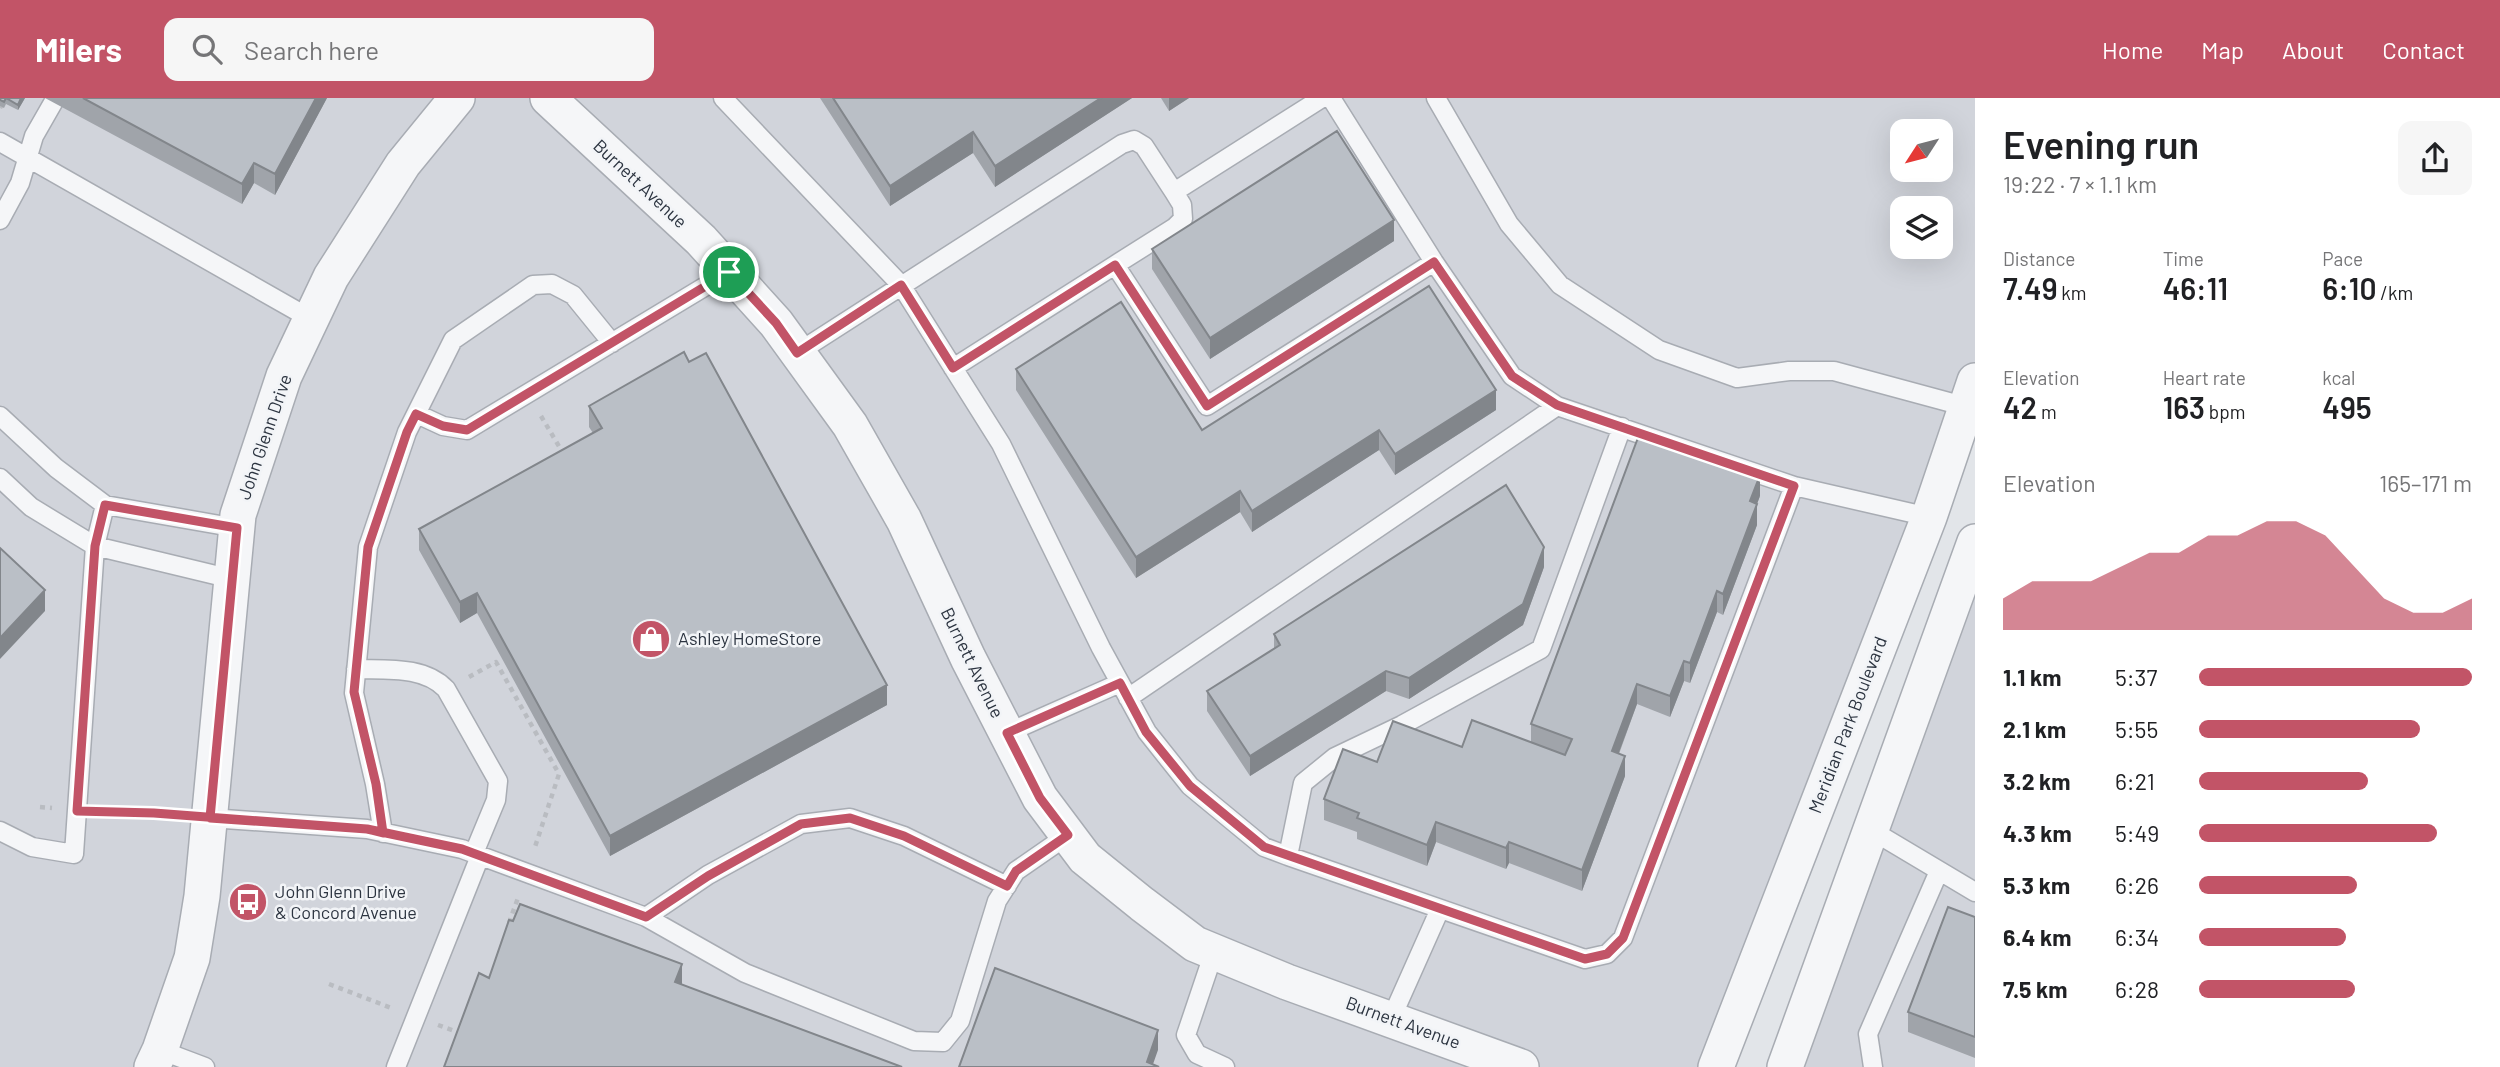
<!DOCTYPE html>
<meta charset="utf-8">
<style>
:root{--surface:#fff;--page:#f6f6f6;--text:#202124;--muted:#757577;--accent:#c25467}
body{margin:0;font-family:Barlow,sans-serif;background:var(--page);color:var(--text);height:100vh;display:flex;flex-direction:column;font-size:26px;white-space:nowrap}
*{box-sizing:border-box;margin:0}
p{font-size:23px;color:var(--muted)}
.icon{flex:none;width:38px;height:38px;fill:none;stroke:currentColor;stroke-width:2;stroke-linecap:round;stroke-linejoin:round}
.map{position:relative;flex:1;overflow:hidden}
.drawer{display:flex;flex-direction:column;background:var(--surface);width:525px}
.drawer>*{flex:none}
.needle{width:46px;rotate:234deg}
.buttons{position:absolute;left:1890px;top:21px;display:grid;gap:14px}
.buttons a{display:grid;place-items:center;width:63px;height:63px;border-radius:14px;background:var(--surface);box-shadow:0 7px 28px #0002;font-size:35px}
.pin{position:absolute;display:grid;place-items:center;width:60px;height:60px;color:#fff;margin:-30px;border:4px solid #fff;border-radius:50%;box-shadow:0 2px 7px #0007}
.round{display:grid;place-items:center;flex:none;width:74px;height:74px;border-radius:14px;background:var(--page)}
.summary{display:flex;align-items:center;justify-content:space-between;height:119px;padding:0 28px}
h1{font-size:38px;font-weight:600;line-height:52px}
.metrics{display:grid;grid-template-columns:repeat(3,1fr);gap:10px;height:119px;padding:7px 28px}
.metrics div{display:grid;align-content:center}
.metrics b{font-size:30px;font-weight:600}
.metrics small{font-size:19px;font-weight:400}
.metrics p{font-size:19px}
.chart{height:196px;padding:14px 28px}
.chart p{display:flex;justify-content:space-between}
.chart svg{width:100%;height:126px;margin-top:7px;fill:var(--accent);opacity:.7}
ul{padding:0 28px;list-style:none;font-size:23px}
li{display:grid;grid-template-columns:112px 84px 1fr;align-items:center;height:52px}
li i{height:18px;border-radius:9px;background:var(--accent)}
header{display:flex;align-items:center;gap:42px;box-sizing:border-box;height:98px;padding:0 35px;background:var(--accent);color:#fff}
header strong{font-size:33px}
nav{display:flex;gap:38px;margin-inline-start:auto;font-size:24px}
.search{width:490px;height:63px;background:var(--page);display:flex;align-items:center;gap:18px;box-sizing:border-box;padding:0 24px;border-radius:14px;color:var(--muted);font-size:26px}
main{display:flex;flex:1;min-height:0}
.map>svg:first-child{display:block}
.built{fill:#d1d4db;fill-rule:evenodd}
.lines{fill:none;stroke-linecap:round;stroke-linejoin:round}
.lane-casing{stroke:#a8acb3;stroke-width:21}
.street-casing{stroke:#a8acb3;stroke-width:38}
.path{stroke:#b9bcc1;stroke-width:4.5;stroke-dasharray:5 5;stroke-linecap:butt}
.lane{stroke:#f5f6f8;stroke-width:18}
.street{stroke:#f5f6f8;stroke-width:35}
.wall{fill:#a0a4aa}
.shaded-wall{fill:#82868b}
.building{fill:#babfc6;stroke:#82868b;stroke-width:2}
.route-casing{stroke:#fff;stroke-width:14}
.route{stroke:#c25467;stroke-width:9}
.labels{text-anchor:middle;stroke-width:5;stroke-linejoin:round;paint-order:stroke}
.street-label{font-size:18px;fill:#2c3440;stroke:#f2f4f7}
.poi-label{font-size:18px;fill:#2c3440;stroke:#f2f4f7;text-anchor:start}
</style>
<header>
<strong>Milers</strong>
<div class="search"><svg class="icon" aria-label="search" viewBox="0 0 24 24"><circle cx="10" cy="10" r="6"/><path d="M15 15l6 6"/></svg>Search here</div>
<nav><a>Home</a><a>Map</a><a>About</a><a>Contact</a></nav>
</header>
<main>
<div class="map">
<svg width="1975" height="969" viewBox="0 0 1975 969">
<rect width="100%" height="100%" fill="#e2e5e9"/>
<!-- built -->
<path class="built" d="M0 0H1975V283L1716 969H0ZM1902 33H1941V72H1902ZM1902 110H1941V149H1902Z
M1975 444V969H1785Z"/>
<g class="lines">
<!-- lane casing -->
<g class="lane-casing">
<path id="lane" d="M723 0 901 187 1001 346 1101 550 1147 634 1190 688 1264 749 1288 758 1585 861 1607 856 1623 840 1794 388
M1331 0 1434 164 1512 278 1557 308 1794 388 1929 419
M1436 0 1509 126 1560 187 1659 252 1737 280 1789 273H1834L1967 309
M0 44 311 221
M0 122 20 85 34 38 54 3
M1115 167 1175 129 1183 121 1182 107 1174 94
M797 255 1122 46 1134 42 1144 48 1174 94 1322 0
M953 270 1115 167 1207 308 1434 164
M417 316 443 328 467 332 729 174
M0 318 56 370 105 407 237 430
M0 380 31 409 95 448 232 481
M356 571C387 572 424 568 446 591L498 683 496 702 474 755
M1128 600 1557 308
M1007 635 1120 585
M210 720 367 731 462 751 646 819 745 875 914 943 943 944 960 923 997 803 1016 773 1068 737
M1871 732 1975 794
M0 733 32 749 74 756 95 448 105 407
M383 735 375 686 354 595 368 449 407 334 453 242 533 187 552 186 573 197 612 245
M1288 758 1303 685 1335 659 1402 627 1541 551 1622 329
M646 819 708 777 801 726 850 720 904 738 1007 788
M1214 854 1186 937 1197 956 1225 969
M1391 921 1440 811
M160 952 205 969
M396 969 480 758
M1873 969 1868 936 1939 773"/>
</g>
<!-- street casing -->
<g class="street-casing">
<path id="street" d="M548 0 701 142 776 225 850 327 904 422 968 560 1040 700 1085 760 1142 806 1195 846 1287 884 1521 969
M152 969 160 952 192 860 202 798 238 417 284 278 331 179 403 66 457 0
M1716 969 1929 419 1975 283
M1785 969 1975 444"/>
</g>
<!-- path -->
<path class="path" d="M0 10 1 8
M541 318 563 355
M469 579 496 564 559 676 534 752
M40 709 52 710
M103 714 174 717
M509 825 519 797
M329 886 394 911
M438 927 463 936"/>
<!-- lane -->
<use href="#lane" class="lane"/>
<!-- street -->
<use href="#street" class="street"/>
</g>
<!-- wall -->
<path class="wall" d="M0 0H25L18 12 6 6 4 10 0 8Z
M45 0H327L275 97 254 85 242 106Z
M820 0H1132L995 89 973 55 890 108Z
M1161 0H1189L1169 13Z
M1394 143 1210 261 1152 171V151Z
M1016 271 1202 332 1496 312 1395 377 1379 352 1252 434 1240 414 1136 480 1016 292Z
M589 308 887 607 610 758 477 515 460 525 419 452V431L593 335 589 329Z
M1760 398 1757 406V427L1723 517 1717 514 1690 585 1684 583 1670 619 1637 606 1619 656 1625 678 1582 793 1509 765 1506 771 1436 744 1427 768 1357 741V734L1324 722V701L1377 664 1462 649 1531 644V626Z
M1544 469 1523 527 1409 601 1386 593 1250 678 1207 613V593L1274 551V536Z
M1975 819V960L1908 934V914Z"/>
<!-- shaded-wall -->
<path class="shaded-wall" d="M21 0H25L18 12V7Z
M316 0H327L275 97V76Z
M1101 0H1132L995 89V68Z
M1169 0H1189L1169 13Z
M973 34V55L890 108V88Z
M254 65V85L242 106V86Z
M1394 122V143L1210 261V240Z
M1496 292V312L1395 377V356Z
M1379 332V352L1252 434V413Z
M1760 377V398L1750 424V403Z
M1240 393V414L1136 480V459Z
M1757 406V427L1723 517V496Z
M1544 449V469L1523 527 1409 601V580Z
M45 492V513L0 561V540Z
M1717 493V514L1690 585V565Z
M477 495V515L460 525V504Z
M1684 563V583L1670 619V598Z
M1386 573V593L1250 678V658Z
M1637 586V606L1612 673V653Z
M887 587V607L610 758V738Z
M1625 658V678L1582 793V772Z
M1436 724V744L1427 768V747Z
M1509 744V765L1506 771V750Z
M682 866V887L675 884Z
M1158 932V952L1152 969 1147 964Z"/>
<!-- building -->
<path class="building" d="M0 0H21L18 7 6 0 4 4 0 2Z
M83 0H316L275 76 254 65 242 86Z
M833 0H1101L995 68 973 34 890 88Z
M1337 33 1394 122 1210 240 1152 151Z
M1429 188 1496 292 1395 356 1379 332 1252 413 1240 393 1136 459 1016 271 1121 204 1202 332Z
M684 254 689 264 706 255 887 587 610 738 477 495 460 504 419 431 602 330 589 308Z
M1639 337 1679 352 1681 347 1760 377 1750 403 1757 406 1723 496 1717 493 1690 565 1684 563 1670 598 1637 586 1612 653 1625 658 1582 772 1509 744 1506 750 1436 724 1427 747 1357 720 1359 715 1324 701 1343 651 1377 664 1393 623 1462 649 1472 622 1565 657 1572 641 1531 626Z
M1506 387 1544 449 1523 506 1409 580 1386 573 1250 658 1207 593 1280 547 1274 536Z
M0 450 45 492 0 540Z
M520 806 682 866 675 884 902 969H444L479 875 489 880 509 822 513 823Z
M1948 809 1975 819V939L1908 914Z
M995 870 1158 932 1147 964 1159 969H959Z"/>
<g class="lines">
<!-- route casing -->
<g class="route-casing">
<path id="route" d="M729 174 467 332 443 328 416 316 407 334 368 449 354 594 376 686 383 735 367 731 210 720 237 430 105 407 95 448 77 713 154 715 367 731 462 751 646 819 708 778 801 726 850 720 904 738 1007 788 1016 773 1068 737 1040 700 1007 635 1120 585 1146 634 1190 688 1264 749 1585 861 1607 856 1623 840 1794 388 1557 307 1512 278 1434 164 1207 308 1115 167 953 270 901 187 797 255 776 225 729 174"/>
</g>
<!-- route -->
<use href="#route" class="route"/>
</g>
<!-- icons -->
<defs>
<g id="shop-disc" transform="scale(2.0125)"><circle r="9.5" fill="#c25467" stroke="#f2f4f7"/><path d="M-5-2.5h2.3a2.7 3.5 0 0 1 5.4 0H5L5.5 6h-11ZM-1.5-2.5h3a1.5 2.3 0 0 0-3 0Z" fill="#fff"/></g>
<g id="bus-disc" transform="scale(2.0125)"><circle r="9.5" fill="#c25467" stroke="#f2f4f7"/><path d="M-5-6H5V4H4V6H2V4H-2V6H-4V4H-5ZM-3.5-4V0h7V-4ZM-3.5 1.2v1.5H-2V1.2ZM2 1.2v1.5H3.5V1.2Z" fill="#fff"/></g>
</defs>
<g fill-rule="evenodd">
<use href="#shop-disc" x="651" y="541"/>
<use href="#bus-disc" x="248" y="804"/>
</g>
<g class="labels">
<!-- street labels -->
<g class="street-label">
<text transform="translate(640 86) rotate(43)" y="6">Burnett Avenue</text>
<text transform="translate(265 339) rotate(-71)" y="6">John Glenn Drive</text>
<text transform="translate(972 565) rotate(64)" y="6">Burnett Avenue</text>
<text transform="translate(1848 627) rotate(-69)" y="6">Meridian Park Boulevard</text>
<text transform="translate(1403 925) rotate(20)" y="6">Burnett Avenue</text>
</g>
<!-- poi labels -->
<g class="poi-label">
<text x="678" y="547">Ashley HomeStore</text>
<text x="275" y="800">John Glenn Drive<tspan x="275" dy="21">&amp; Concord Avenue</tspan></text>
</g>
</g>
</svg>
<div class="buttons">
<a><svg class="needle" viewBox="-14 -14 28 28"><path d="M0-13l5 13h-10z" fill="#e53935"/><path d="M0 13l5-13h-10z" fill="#757577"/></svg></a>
<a><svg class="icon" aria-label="layers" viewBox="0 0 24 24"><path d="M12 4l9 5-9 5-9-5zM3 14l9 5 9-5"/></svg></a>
</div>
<div class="pin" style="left:729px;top:174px;background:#1e9e55"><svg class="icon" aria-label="arrive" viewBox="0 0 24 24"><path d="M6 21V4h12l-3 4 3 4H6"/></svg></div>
</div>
<section class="drawer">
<div class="summary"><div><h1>Evening run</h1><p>19:22 · 7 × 1.1 km</p></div><a class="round"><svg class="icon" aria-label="share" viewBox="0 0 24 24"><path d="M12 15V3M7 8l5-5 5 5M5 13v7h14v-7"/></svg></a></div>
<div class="metrics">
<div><p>Distance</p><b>7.49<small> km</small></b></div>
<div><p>Time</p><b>46:11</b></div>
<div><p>Pace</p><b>6:10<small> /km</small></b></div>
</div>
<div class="metrics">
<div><p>Elevation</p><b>42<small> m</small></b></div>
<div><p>Heart rate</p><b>163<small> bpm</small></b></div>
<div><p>kcal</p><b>495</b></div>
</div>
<div class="chart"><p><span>Elevation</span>165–171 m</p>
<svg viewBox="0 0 160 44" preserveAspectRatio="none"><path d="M0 44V33L10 27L20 27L30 27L40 22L50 17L60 17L70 11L80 11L90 6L100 6L110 11L120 22L130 33L140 38L150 38L160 33V44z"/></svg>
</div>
<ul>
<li><b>1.1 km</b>5:37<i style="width:100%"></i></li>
<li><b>2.1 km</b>5:55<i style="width:81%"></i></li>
<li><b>3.2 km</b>6:21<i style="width:62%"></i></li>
<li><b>4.3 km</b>5:49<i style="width:87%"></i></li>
<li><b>5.3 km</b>6:26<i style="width:58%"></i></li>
<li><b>6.4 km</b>6:34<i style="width:54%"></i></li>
<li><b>7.5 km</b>6:28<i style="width:57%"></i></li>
</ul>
</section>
</main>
